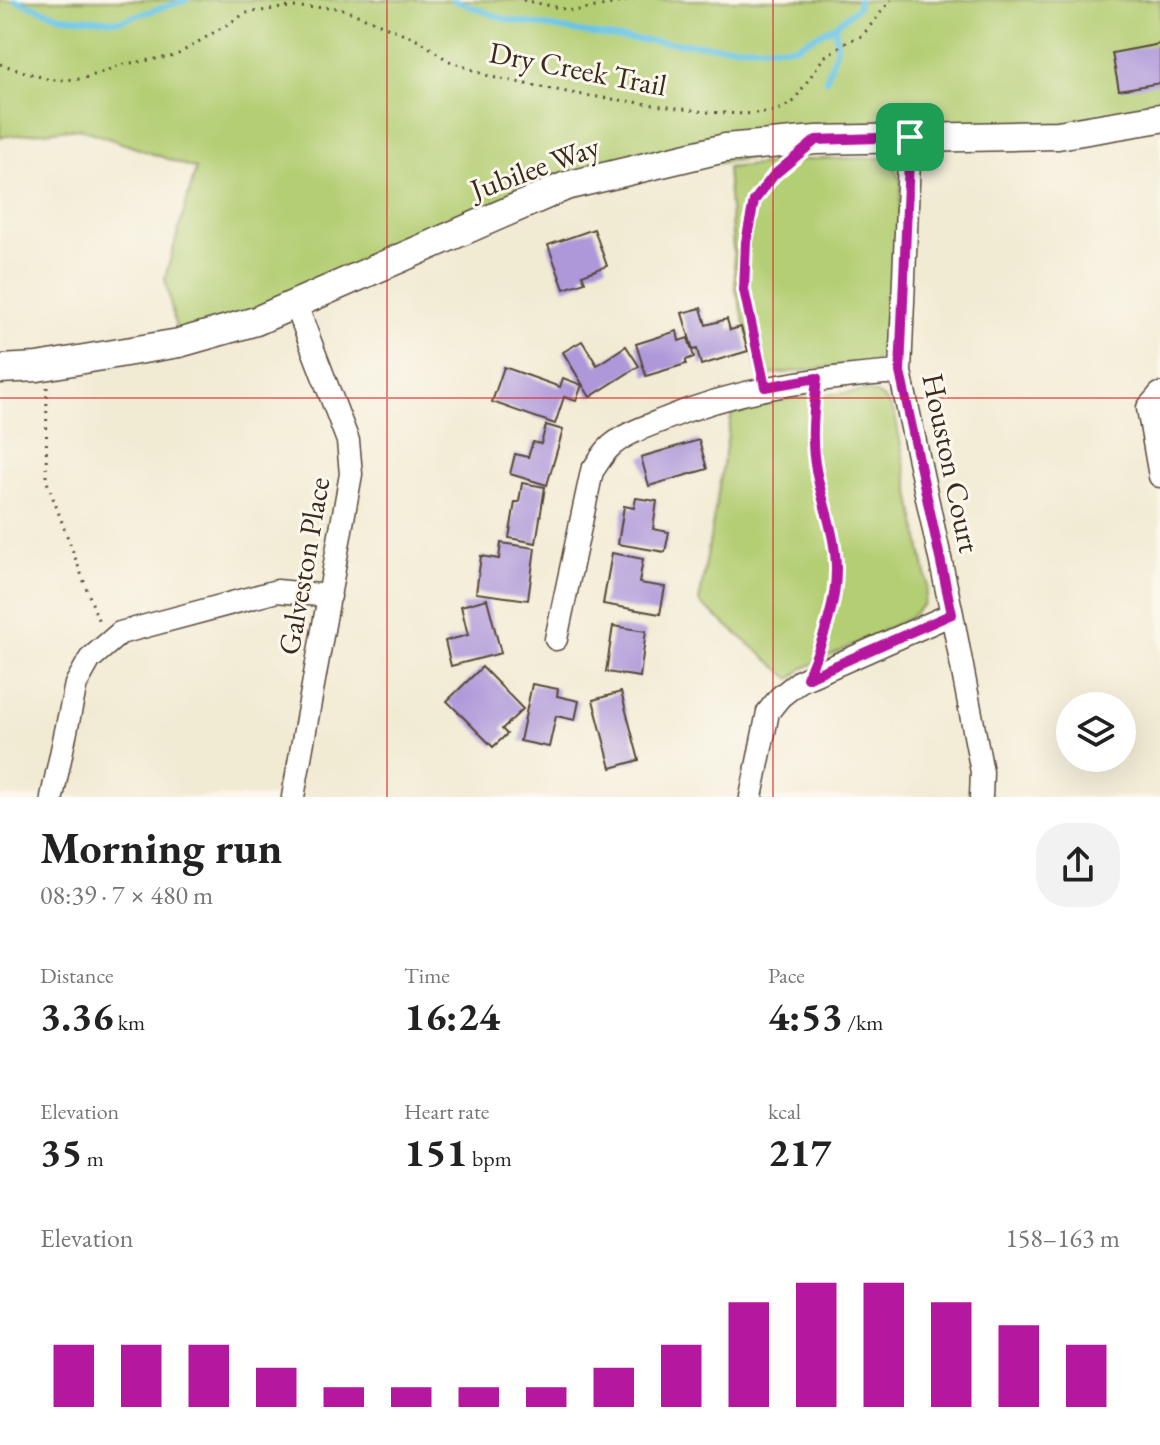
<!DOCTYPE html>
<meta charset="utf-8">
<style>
:root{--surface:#fff;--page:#f2f2f2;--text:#222;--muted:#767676;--accent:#b5179e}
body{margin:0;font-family:"EB Garamond",serif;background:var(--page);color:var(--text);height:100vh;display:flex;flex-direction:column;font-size:30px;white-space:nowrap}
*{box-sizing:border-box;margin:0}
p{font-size:26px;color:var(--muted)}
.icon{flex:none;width:44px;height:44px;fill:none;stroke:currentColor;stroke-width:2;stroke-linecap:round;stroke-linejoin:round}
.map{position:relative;height:797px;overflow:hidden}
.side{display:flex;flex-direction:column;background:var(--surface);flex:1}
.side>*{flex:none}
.tools{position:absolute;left:1056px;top:692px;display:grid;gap:16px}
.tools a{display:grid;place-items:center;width:80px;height:80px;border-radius:50%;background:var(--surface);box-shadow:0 8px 32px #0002;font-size:40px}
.pin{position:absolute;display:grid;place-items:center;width:68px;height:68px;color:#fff;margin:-34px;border-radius:16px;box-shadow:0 4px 12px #0006}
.round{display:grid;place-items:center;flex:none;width:84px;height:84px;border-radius:32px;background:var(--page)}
.summary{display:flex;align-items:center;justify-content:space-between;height:136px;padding:0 40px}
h1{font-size:44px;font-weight:700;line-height:60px}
.metrics{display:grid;grid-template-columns:repeat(3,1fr);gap:12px;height:136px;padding:8px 40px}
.metrics div{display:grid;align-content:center}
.metrics b{font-size:40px;font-weight:700}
.metrics small{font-size:22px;font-weight:400}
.metrics p{font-size:22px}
.chart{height:224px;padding:16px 40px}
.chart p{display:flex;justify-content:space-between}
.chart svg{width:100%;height:144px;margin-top:8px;stroke:var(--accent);stroke-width:6}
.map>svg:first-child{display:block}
.green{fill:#b4ce73;stroke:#787c48;stroke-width:2}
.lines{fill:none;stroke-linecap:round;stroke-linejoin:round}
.stream{stroke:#66c4e5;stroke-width:6}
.building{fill:#ae98da}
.minor-casing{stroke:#564739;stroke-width:25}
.tertiary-casing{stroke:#564739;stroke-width:31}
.path{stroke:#564739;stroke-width:3;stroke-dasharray:2 6;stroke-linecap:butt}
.minor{stroke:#fff;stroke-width:22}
.tertiary{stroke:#fff;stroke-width:28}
.route-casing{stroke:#fff;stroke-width:16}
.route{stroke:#b5179e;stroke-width:10}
.grid{fill:none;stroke:#d62828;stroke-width:2;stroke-opacity:0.55}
.labels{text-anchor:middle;stroke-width:6;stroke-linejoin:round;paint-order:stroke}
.street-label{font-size:30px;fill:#3b2a1e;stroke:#fbf7ec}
</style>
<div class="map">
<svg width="1160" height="797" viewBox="0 0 1160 797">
<rect width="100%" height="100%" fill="#fbf7ec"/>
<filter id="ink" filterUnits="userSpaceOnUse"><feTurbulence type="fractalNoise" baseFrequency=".0125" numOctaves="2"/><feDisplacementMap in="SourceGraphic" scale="16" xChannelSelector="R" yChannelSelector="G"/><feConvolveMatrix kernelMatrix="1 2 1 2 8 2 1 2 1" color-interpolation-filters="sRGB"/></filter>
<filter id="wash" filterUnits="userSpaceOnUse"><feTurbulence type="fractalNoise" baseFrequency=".006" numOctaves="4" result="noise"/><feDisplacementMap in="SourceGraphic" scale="32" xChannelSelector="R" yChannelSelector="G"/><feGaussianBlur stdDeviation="1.8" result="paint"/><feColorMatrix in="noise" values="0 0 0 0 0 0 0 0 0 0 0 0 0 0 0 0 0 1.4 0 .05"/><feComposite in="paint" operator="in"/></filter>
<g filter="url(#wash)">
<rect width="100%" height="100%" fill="#f2ebd4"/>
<!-- green -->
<path class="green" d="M0 0H1160V118L891 137 566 186 179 343 165 278 196 169 79 128 0 137Z
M882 158 895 167 901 183 894 335 887 353 872 362 759 376 736 289 727 168 814 159Z
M866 391C882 395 888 400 895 415L928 585 924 604 908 619 802 669 791 679 699 602 732 412 765 401Z"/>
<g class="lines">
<!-- stream -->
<path class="stream" d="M15 0 62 17 119 21 187 0
M453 0 504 19 615 38 716 46 794 47 835 26 857 8 859 0
M826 80 837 48 835 26"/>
</g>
<g id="blocks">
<!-- building -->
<path class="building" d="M1160 44V83L1119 90 1112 53Z
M594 229 607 266 582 275 585 282 564 289 548 245Z
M701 308 706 325 727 319 730 330 741 327 748 351 701 365 697 349 693 350 682 313Z
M677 331 679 341 688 338 694 357 686 360V364L646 376 636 344Z
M582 341 597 365 626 346 639 366 590 397 563 352Z
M504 367 560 387 563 378 582 385 576 401 564 397 555 424 492 402Z
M546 425 563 430 547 485 510 474 515 454 528 457 533 442 541 444Z
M699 440 707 469 649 486 641 457Z
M522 483 545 487 536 543 509 538 515 502H519Z
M636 498 657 501 653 529 669 532 665 552 618 544 624 506 634 508Z
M501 543 535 548 528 600 476 593 481 556 499 559Z
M612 553 643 559 639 583 665 587 660 614 603 604Z
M487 599 501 653 451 666 445 641 468 635 461 606Z
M613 626 646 631 640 677 606 672Z
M482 667 523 709 502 729 507 734 493 747 447 701Z
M532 684 558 689 557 696 579 701 575 720 556 716 549 747 520 741Z
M621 692 639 760 611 768 593 700Z"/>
</g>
</g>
<g filter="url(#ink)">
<use href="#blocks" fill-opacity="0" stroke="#564739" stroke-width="2"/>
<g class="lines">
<!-- minor casing -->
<g class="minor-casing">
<path id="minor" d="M910 137 900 372 952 614 982 772 981 797
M1160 394 1148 408 1160 476
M556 639 592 471C598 463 603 453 611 446 625 434 642 428 660 421 738 388 816 378 900 372
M52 797 76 684 90 659 120 633 277 591 330 596
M293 797 351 474 348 441 296 305
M751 797 768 712 780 697 800 681 952 614"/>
</g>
<!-- tertiary casing -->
<g class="tertiary-casing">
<path id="tertiary" d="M0 369 37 367 179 343 256 321 566 186 725 148 816 140 1058 135 1160 118"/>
</g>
<!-- path -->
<path class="path" d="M523 0 574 11 633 0
M0 64 50 80 82 79 125 64 175 56 246 13 289 7 340 8 419 40 447 60 491 77 577 94 705 112 744 114 776 111 793 102 824 57 848 41 862 36 891 0
M760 368 744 290 746 242 754 201 774 175 784 166
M47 387 46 479 99 622
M814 401C812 424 812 445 816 468 821 501 834 531 836 564 837 593 827 622 820 648"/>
<!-- minor -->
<use href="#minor" class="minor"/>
<!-- tertiary -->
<use href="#tertiary" class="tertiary"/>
</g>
</g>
<g class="lines" filter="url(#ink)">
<!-- route casing -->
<g class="route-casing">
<path id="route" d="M910 137 900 372 952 614 807 678C822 643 837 604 836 566 835 532 822 502 816 470 810 439 814 409 817 378L765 387 744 290 746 242 754 201 774 175 816 140Z"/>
</g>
<!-- route -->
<use href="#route" class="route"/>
</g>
<!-- grid -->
<path class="grid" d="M387 0V797M773 0V797M0 398H1160"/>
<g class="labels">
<!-- street labels -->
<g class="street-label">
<text transform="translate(578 69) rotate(11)" y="10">Dry Creek Trail</text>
<text transform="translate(535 168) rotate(-20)" y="10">Jubilee Way</text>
<text transform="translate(951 463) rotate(78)" y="10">Houston Court</text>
<text transform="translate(304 566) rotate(-80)" y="10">Galveston Place</text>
</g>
</g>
</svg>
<div class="tools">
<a><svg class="icon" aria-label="layers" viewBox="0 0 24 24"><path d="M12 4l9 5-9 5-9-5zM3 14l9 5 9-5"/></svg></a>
</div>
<div class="pin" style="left:910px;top:137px;background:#1e9e55"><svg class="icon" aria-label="arrive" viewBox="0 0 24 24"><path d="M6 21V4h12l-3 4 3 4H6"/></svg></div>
</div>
<section class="side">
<div class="summary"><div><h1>Morning run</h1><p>08:39 · 7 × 480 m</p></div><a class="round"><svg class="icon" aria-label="share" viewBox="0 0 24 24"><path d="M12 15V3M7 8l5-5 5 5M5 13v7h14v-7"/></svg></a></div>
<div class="metrics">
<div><p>Distance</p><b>3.36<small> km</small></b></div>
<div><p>Time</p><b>16:24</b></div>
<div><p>Pace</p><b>4:53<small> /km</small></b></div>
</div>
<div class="metrics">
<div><p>Elevation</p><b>35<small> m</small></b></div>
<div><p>Heart rate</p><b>151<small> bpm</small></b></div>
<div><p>kcal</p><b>217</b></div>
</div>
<div class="chart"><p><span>Elevation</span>158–163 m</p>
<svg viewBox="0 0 160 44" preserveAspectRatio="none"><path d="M5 44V25M15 44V25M25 44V25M35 44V32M45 44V38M55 44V38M65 44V38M75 44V38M85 44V32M95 44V25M105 44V12M115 44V6M125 44V6M135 44V12M145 44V19M155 44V25"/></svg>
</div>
</section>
